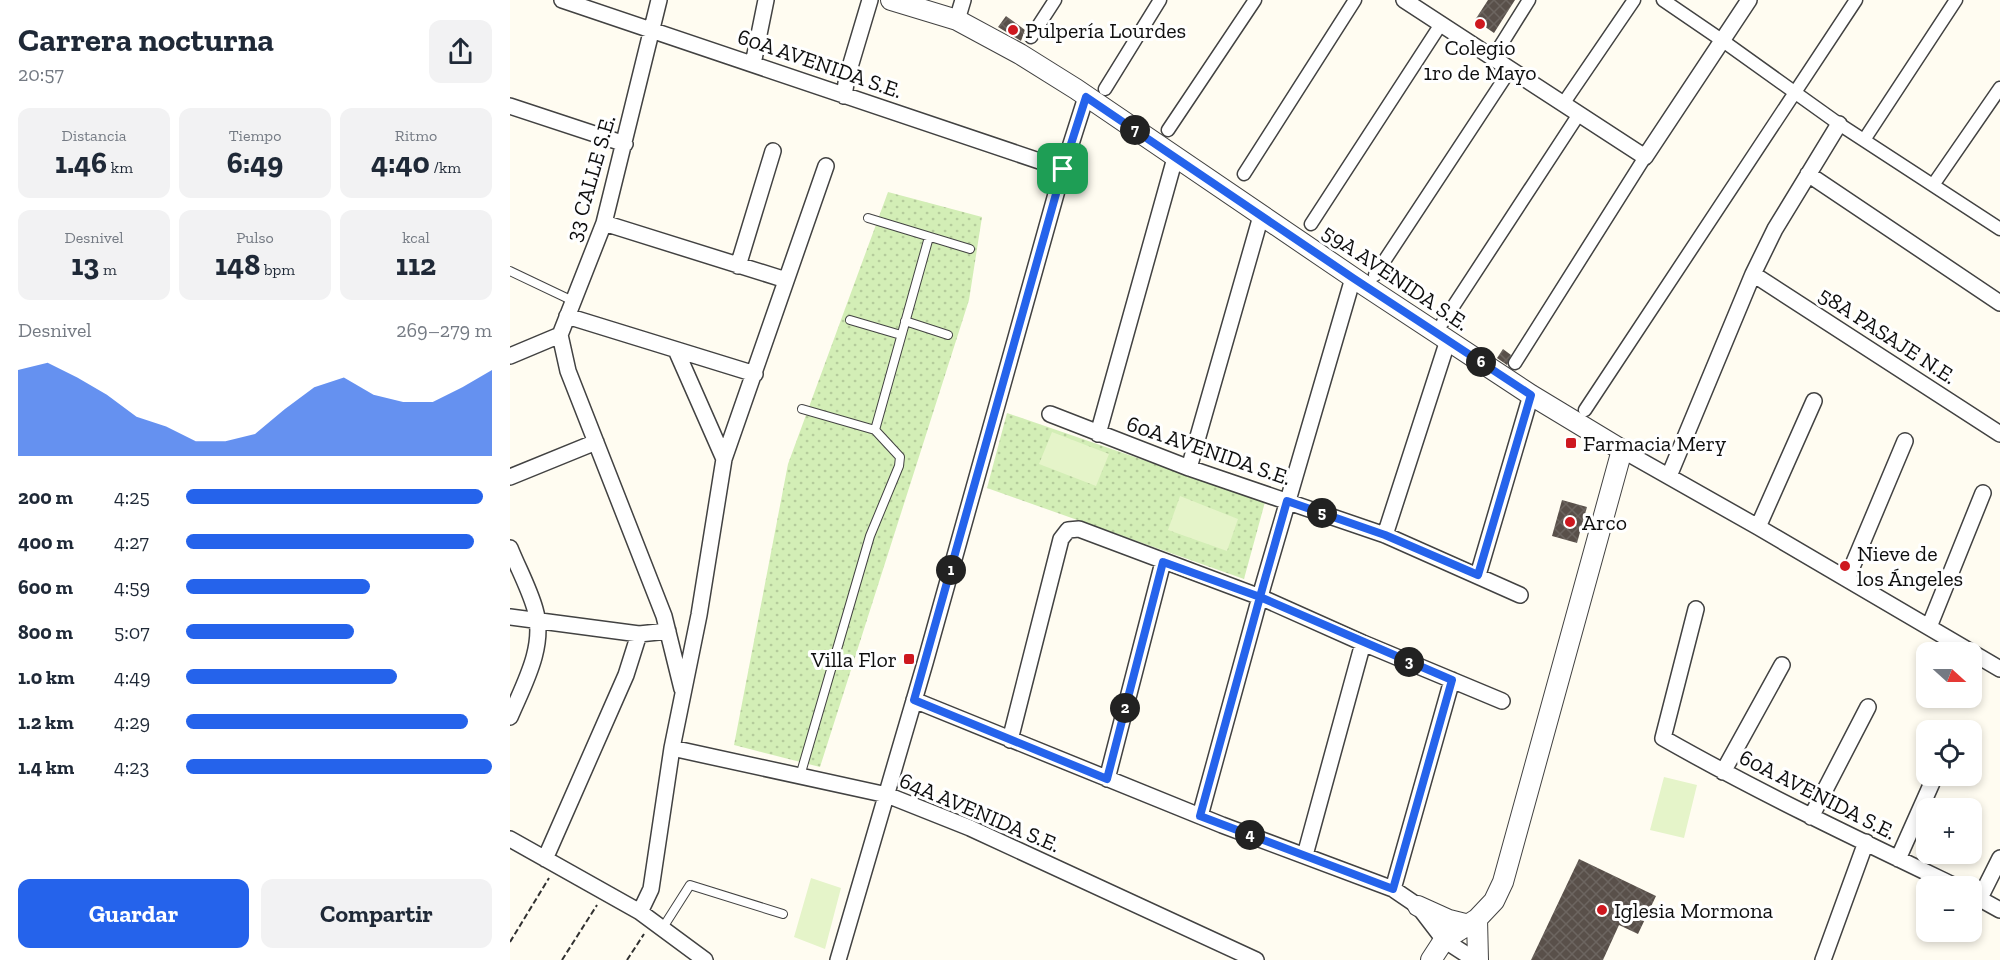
<!DOCTYPE html>
<html lang="es">
<meta charset="utf-8">
<style>
:root{--surface:#fff;--page:#f2f2f3;--text:#1f2937;--muted:#747a83;--accent:#2563eb}
body{margin:0;font-family:"Zilla Slab",serif;background:var(--page);color:var(--text);height:100vh;display:flex;flex-direction:column;font-size:22px;white-space:nowrap}
*{box-sizing:border-box;margin:0}
p{font-size:20px;color:var(--muted)}
.icon{flex:none;width:33px;height:33px;fill:none;stroke:currentColor;stroke-width:2;stroke-linecap:round;stroke-linejoin:round}
.map{position:relative;flex:1;overflow:hidden}
.drawer{display:flex;flex-direction:column;background:var(--surface);width:510px}
.drawer>*{flex:none}
.needle{width:39px;rotate:111deg}
.fabs{position:absolute;left:1406px;top:642px;display:grid;gap:12px}
.fabs a{display:grid;place-items:center;width:66px;height:66px;border-radius:12px;background:var(--surface);box-shadow:0 3px 9px #0003;font-size:30px}
.pin{position:absolute;display:grid;place-items:center;width:51px;height:51px;color:#fff;margin:-26px;border-radius:12px;box-shadow:0 3px 9px #0006}
.km{position:absolute;width:30px;height:30px;margin:-15px;border-radius:50%;background:#222;color:#fff;font-size:16px;line-height:30px;text-align:center}
.round{display:grid;place-items:center;flex:none;width:63px;height:63px;border-radius:12px;background:var(--page)}
.headline{display:flex;align-items:center;justify-content:space-between;height:102px;padding:0 18px}
h1{font-size:33px;font-weight:700;line-height:45px}
.figures{display:grid;grid-template-columns:repeat(3,1fr);gap:9px;height:102px;padding:6px 18px}
.figures div{display:grid;align-content:center;border-radius:12px;background:var(--page);text-align:center}
.figures b{font-size:30px;font-weight:700}
.figures small{font-size:16px;font-weight:400}
.figures p{font-size:16px}
.chart{height:168px;padding:12px 18px}
.chart p{display:flex;justify-content:space-between}
.chart svg{width:100%;height:108px;margin-top:6px;fill:var(--accent);opacity:.7}
.action{display:flex;gap:12px;margin-top:auto;padding:12px 18px}
.action a{flex:1;height:69px;border-radius:12px;background:var(--accent);color:#fff;font-size:24px;font-weight:700;line-height:69px;text-align:center}
.action a+a{background:var(--page);color:var(--text)}
ul{padding:0 18px;list-style:none;font-size:20px}
li{display:grid;grid-template-columns:96px 72px 1fr;align-items:center;height:45px}
li i{height:15px;border-radius:8px;background:var(--accent)}
main{display:flex;flex:1;min-height:0}
.map>svg:first-child{display:block}
.park{fill:url(#park-dots)}
.pitch{fill:#e5f4c9}
.building{fill:url(#building-cross-hatch)}
.lines{fill:none;stroke-linecap:round;stroke-linejoin:round}
.service-casing{stroke:#424242;stroke-width:10}
.pedestrian-casing{stroke:#424242;stroke-width:15}
.minor-casing{stroke:#424242;stroke-width:18}
.tertiary-casing{stroke:#424242;stroke-width:22}
.path{stroke:#313131;stroke-width:2;stroke-dasharray:6 3;stroke-linecap:butt}
.service{stroke:#fff;stroke-width:8}
.pedestrian{stroke:#fff;stroke-width:12}
.minor{stroke:#fff;stroke-width:15}
.tertiary{stroke:#fff;stroke-width:20}
.route-casing{stroke:#fff;stroke-width:12}
.route{stroke:#2563eb;stroke-width:8}
.poi-dot{fill:#ce181f;stroke:#fff;stroke-width:2}
.labels{text-anchor:middle;stroke-width:6;stroke-linejoin:round;paint-order:stroke}
.poi-label{font-size:22px;fill:#0f0f0f;stroke:#fff;text-anchor:start}
.street-label{font-size:22px;fill:#0f0f0f;stroke:#fff}
</style>
<main>
<section class="drawer">
<div class="headline"><div><h1>Carrera nocturna</h1><p>20:57</p></div><a class="round"><svg class="icon" aria-label="share" viewBox="0 0 24 24"><path d="M12 15V3M7 8l5-5 5 5M5 13v7h14v-7"/></svg></a></div>
<div class="figures">
<div><p>Distancia</p><b>1.46<small> km</small></b></div>
<div><p>Tiempo</p><b>6:49</b></div>
<div><p>Ritmo</p><b>4:40<small> /km</small></b></div>
</div>
<div class="figures">
<div><p>Desnivel</p><b>13<small> m</small></b></div>
<div><p>Pulso</p><b>148<small> bpm</small></b></div>
<div><p>kcal</p><b>112</b></div>
</div>
<div class="chart"><p><span>Desnivel</span>269–279 m</p>
<svg viewBox="0 0 160 44" preserveAspectRatio="none"><path d="M0 44V9L10 6L20 12L30 19L40 28L50 32L60 38L70 38L80 35L90 25L100 16L110 12L120 19L130 22L140 22L150 16L160 9V44z"/></svg>
</div>
<ul>
<li><b>200 m</b>4:25<i style="width:97%"></i></li>
<li><b>400 m</b>4:27<i style="width:94%"></i></li>
<li><b>600 m</b>4:59<i style="width:60%"></i></li>
<li><b>800 m</b>5:07<i style="width:55%"></i></li>
<li><b>1.0 km</b>4:49<i style="width:69%"></i></li>
<li><b>1.2 km</b>4:29<i style="width:92%"></i></li>
<li><b>1.4 km</b>4:23<i style="width:100%"></i></li>
</ul>
<div class="action"><a>Guardar</a><a>Compartir</a></div>
</section>
<div class="map">
<svg width="1490" height="960" viewBox="0 0 1490 960">
<defs>
<pattern id="park-dots" width="8" height="8" patternUnits="userSpaceOnUse" patternTransform="scale(1.5)"><rect width="8" height="8" fill="#d3eeb6"/><path d="M2 2h.1M6 6h.1" fill="none" stroke="#b4cb9b" stroke-width="1.8" stroke-linecap="round"/></pattern>
<pattern id="building-cross-hatch" width="8" height="8" patternUnits="userSpaceOnUse" patternTransform="scale(1.5)"><rect width="8" height="8" fill="#59504a"/><path d="M0 0l8 8M0 8l8-8" fill="none" stroke="#6c6560"/></pattern>
</defs>
<rect width="100%" height="100%" fill="#fffcf1"/>
<!-- park -->
<path class="park" d="M378 192 472 217 459 300 310 767 224 745 278 464Z
M497 413 755 502 734 579 477 488Z"/>
<!-- pitch -->
<path class="pitch" d="M542 432 599 454 586 486 529 464Z
M670 496 728 519 717 551 658 530Z
M1154 777 1187 785 1174 838 1140 830Z
M301 878 331 888 315 949 284 937Z"/>
<!-- building -->
<path class="building" d="M978 0H1005L984 33 965 20Z
M496 16 515 30 511 41 488 27Z
M993 349 1001 355 997 365 987 358Z
M1052 500 1077 507 1067 543 1042 536Z
M1069 859 1146 896 1128 934 1109 925 1093 960H1021Z"/>
<g class="lines">
<!-- service casing -->
<g class="service-casing">
<path id="service" d="M358 218 460 249
M0 271 63 301
M340 320 391 335
M395 321 438 335
M365 430 419 237
M290 776 360 536 389 466 390 457 365 430 292 409
M152 929 180 885 273 914"/>
</g>
<!-- pedestrian casing -->
<g class="pedestrian-casing">
<path id="pedestrian" d="M1153 0 1213 41 1329 124 1490 229
M521 37 545 0
M989 48 1019 0
M595 89 650 0
M1053 104 1124 0
M658 130 745 0
M1354 140 1446 0
M734 174 845 0
M1423 185 1490 88
M801 224 931 24
M865 275 1000 70
M933 322 1069 114
M1005 363 1135 157
M1075 410 1346 0"/>
</g>
<!-- minor casing -->
<g class="minor-casing">
<path id="minor" d="M52 0 553 169
M894 0 1135 157 1239 0
M447 20 453 0
M243 64 256 0
M334 96 337 77 360 0
M0 106 115 144
M1298 174 1490 303
M94 223 276 280
M228 266 263 151
M1243 274 1490 434
M57 316 245 374
M50 335 58 371 154 616 172 689
M50 335 94 223 149 0
M166 350 214 459
M0 356 50 335
M540 414 679 468 875 535 1010 595
M588 434 665 158
M1112 450 1248 527 1490 669
M679 468 751 216
M1159 476 1243 274 1265 229 1329 124
M0 477 86 442
M1248 527 1304 401
M875 535 938 340
M0 548C8 568 19 588 25 609 36 646 14 684 0 717
M968 575 1021 395
M1337 579 1395 441
M1186 609 1153 738C1248 792 1347 839 1445 886
M0 617 129 634 158 631
M1419 627 1473 493
M404 700 712 825 883 889 908 906 934 940 965 960
M500 740 551 539 558 530 569 529 750 597 853 643 992 701
M162 748 377 795 460 828 746 960
M1213 772 1272 665
M597 779 653 562
M690 816 753 586 843 278
M1301 817 1358 707
M0 839 130 912 195 960
M795 855 853 643
M35 859 116 675 129 634
M1388 859 1425 776
M883 889 942 680
M1461 894 1490 910
M1470 898 1490 858
M130 912 141 889 162 748 189 615 214 459 316 166
M328 960 415 663 553 169 576 97
M1313 960 1356 842"/>
</g>
<!-- tertiary casing -->
<g class="tertiary-casing">
<path id="tertiary" d="M381 0 447 20 510 54 566 89 857 287 1021 395 1112 450 993 882 984 901 967 919 934 940 921 960
M908 906 939 920 959 925
M967 919 968 960"/>
</g>
<!-- path -->
<path class="path" d="M0 942 39 878
M52 960 87 905
M117 960 134 934"/>
<!-- service -->
<use href="#service" class="service"/>
<!-- pedestrian -->
<use href="#pedestrian" class="pedestrian"/>
<!-- minor -->
<use href="#minor" class="minor"/>
<!-- tertiary -->
<use href="#tertiary" class="tertiary"/>
</g>
<g class="lines">
<!-- route casing -->
<g class="route-casing">
<path id="route" d="M553 169 404 700 597 779 653 562 750 597 942 680 883 889 690 816 750 597 753 586 777 501 875 535 968 575 1021 395 843 278 576 97 553 169"/>
</g>
<!-- route -->
<use href="#route" class="route"/>
</g>
<!-- markers -->
<g class="poi-dot">
<circle cx="970" cy="24" r="6"/>
<circle cx="503" cy="30" r="6"/>
<rect x="1055" y="437" width="12" height="12" rx="3"/>
<circle cx="1060" cy="522" r="6"/>
<circle cx="1335" cy="566" r="6"/>
<rect x="393" y="653" width="12" height="12" rx="3"/>
<circle cx="1092" cy="910" r="6"/>
</g>
<g class="labels">
<!-- poi labels -->
<g class="poi-label">
<text x="515" y="38">Pulpería Lourdes</text>
<text x="970" y="55" text-anchor="middle">Colegio<tspan x="970" dy="25">1ro de Mayo</tspan></text>
<text x="1073" y="451">Farmacia Mery</text>
<text x="1072" y="530">Arco</text>
<text x="1347" y="561">Nieve de<tspan x="1347" dy="25">los Ángeles</tspan></text>
<text x="387" y="667" text-anchor="end">Villa Flor</text>
<text x="1104" y="918">Iglesia Mormona</text>
</g>
<!-- street labels -->
<g class="street-label">
<text transform="translate(310 63) rotate(19)" y="8">60A AVENIDA S.E.</text>
<text transform="translate(80 178) rotate(-74)" y="8">33 CALLE S.E.</text>
<text transform="translate(886 277) rotate(34)" y="8">59A AVENIDA S.E.</text>
<text transform="translate(1378 335) rotate(33)" y="8">58A PASAJE N.E.</text>
<text transform="translate(699 450) rotate(19)" y="8">60A AVENIDA S.E.</text>
<text transform="translate(1308 794) rotate(27)" y="8">60A AVENIDA S.E.</text>
<text transform="translate(470 812) rotate(23)" y="8">64A AVENIDA S.E.</text>
</g>
</g>
</svg>
<div class="fabs">
<a><svg class="needle" viewBox="-14 -14 28 28"><path d="M0-13l5 13h-10z" fill="#e53935"/><path d="M0 13l5-13h-10z" fill="#747a83"/></svg></a>
<a><svg class="icon" aria-label="locate" viewBox="0 0 24 24"><circle cx="12" cy="12" r="6"/><path d="M12 2v4M12 18v4M2 12h4M18 12h4"/></svg></a>
<a>+</a>
<a>−</a>
</div>
<div class="pin" style="left:553px;top:169px;background:#1e9e55"><svg class="icon" aria-label="arrive" viewBox="0 0 24 24"><path d="M6 21V4h12l-3 4 3 4H6"/></svg></div>
<b class="km" style="left:441px;top:570px">1</b>
<b class="km" style="left:615px;top:708px">2</b>
<b class="km" style="left:899px;top:662px">3</b>
<b class="km" style="left:740px;top:835px">4</b>
<b class="km" style="left:812px;top:513px">5</b>
<b class="km" style="left:971px;top:362px">6</b>
<b class="km" style="left:625px;top:130px">7</b>
</div>
</main>
